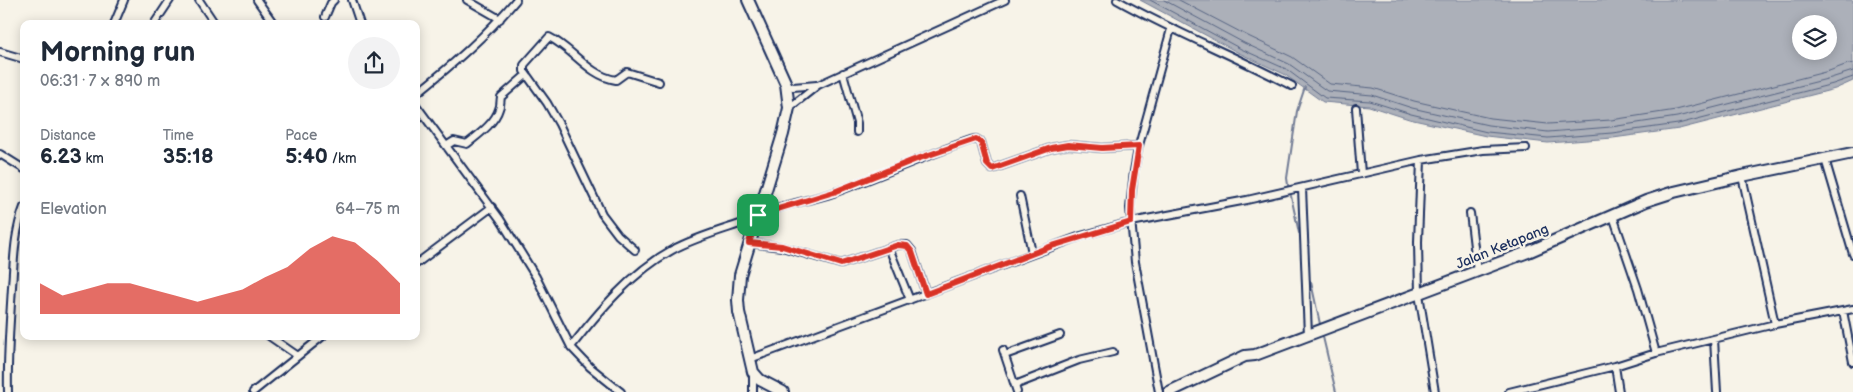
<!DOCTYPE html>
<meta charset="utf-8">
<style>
:root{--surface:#fff;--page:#f2f2f3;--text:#1f2937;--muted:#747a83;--accent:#d93025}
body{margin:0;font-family:"Balsamiq Sans",sans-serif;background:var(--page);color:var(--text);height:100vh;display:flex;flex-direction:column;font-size:19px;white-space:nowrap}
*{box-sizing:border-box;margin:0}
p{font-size:16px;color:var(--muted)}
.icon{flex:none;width:28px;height:28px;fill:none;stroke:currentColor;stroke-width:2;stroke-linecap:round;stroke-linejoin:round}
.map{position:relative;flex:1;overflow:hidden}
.side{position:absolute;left:20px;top:20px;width:400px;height:320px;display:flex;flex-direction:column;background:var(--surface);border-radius:10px;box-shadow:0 2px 12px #0003}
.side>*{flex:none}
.buttons{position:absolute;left:1792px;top:15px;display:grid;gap:10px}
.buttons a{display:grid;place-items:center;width:45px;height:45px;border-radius:50%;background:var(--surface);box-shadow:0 2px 12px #0003;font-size:25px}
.pin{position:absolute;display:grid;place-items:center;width:42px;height:42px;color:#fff;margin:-21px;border-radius:10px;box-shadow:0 2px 8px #0006}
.round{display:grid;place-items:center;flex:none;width:52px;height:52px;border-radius:26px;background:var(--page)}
.overview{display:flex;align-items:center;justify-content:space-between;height:85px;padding:0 20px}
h1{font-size:28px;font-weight:700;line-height:38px}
.stats{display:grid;grid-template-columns:repeat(3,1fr);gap:8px;height:85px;padding:5px 20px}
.stats div{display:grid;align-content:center}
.stats b{font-size:21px;font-weight:700}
.stats small{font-size:14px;font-weight:400}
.stats p{font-size:14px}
.chart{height:140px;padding:10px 20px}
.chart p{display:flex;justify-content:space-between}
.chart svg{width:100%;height:90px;margin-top:5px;fill:var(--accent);opacity:.7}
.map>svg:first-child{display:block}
.water{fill:#acb0b9;stroke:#727c95;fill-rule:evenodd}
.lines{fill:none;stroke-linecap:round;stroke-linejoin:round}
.shore{stroke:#556382;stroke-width:1}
.stream{stroke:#727c95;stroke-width:2}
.street-casing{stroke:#1b2f5e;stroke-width:10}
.primary-casing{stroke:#1b2f5e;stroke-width:14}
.street{stroke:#f7f3e8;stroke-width:6}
.primary{stroke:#f7f3e8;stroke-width:10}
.route-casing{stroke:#fff;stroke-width:10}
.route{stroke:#d93025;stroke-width:6}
.labels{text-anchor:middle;stroke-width:5;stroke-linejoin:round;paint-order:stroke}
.street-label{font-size:14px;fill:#1b2f5e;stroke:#f7f3e8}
</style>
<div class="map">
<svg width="1853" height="392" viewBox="0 0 1853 392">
<rect width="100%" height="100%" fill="#f7f3e8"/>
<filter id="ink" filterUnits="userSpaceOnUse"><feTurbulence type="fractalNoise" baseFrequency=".02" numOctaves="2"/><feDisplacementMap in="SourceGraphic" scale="10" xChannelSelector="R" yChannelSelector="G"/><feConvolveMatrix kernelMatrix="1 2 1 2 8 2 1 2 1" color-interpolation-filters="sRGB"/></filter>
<g filter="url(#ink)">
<!-- water -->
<path class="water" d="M1140 0H1853V81L1835 89 1679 129 1613 138 1548 143 1486 136 1409 119 1369 106 1323 102 1284 74 1239 53ZM1801 24H1829V51H1801Z"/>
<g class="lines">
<!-- shore -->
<path class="shore" d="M1150 0 1241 49 1286 69 1325 98 1370 101 1411 114 1487 132 1548 138 1612 133 1678 124 1833 84 1853 77
M1164 0 1244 43 1289 64 1327 91 1372 95 1412 108 1488 125 1548 132 1611 127 1677 117 1831 78 1853 71
M1179 0 1248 36 1292 57 1330 84 1373 88 1414 101 1490 118 1548 124 1611 120 1676 110 1829 71 1845 65 1853 63"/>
<!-- stream -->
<path class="stream" d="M1288 185 1287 178 1297 111 1305 87
M1291 196 1299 233
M1311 282 1320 324
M1323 337 1336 392"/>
<!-- street casing -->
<g class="street-casing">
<path id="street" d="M199 0 215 24
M257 0 274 24
M352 0 360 24
M467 0 500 19
M1117 0C1174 32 1235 56 1292 86
M325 17 331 3 334 0
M114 24 124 0
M154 24 170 0
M0 52 24 59
M843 73 857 123V132
M786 84 793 87 817 85
M416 94C452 65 486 36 516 0
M416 105 500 219 536 277 571 347 590 367 621 392
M789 108 818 85 1005 0
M1356 108 1361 174
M446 146 454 141 467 144C478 135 495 123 499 109 501 105 500 101 501 97L526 75
M0 154 24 169
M1825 159 1853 254
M1421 160 1483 150 1526 148
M1742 176 1775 324
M1302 188 1308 335
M1020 196 1032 253
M1470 213 1477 272
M1613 216 1638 289 1656 353
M749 243 782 247 841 264 898 245H907L912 251 926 294
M889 248 910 300
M635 250 618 235 602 214 559 124 547 103 524 71V65L549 37C572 48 589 76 616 80L627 72 659 82
M416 264 492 207
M1843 311 1853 362
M269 336 298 356
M1714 339 1717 392
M571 347C599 311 632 272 672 250 694 238 719 231 743 223 755 219 766 212 778 208 796 202 815 199 833 193 879 176 924 156 971 140L976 139 981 142 987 164 992 169 1051 148 1068 145 1102 148 1139 146
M1003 350 1017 392
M1005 355 1060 335
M750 359 1081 236 1131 222 1247 200 1421 160 1418 242 1419 294 1435 392
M1615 366 1619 392
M753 372V392
M1015 385 1079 360 1113 352
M8 392C7 357 10 322 12 287 14 260 14 233 24 207
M253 392 323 336
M1159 392 1135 262 1130 208 1134 171 1138 149 1171 29
M1509 392 1615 366 1656 353 1775 324 1853 309"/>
</g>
<!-- primary casing -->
<g class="primary-casing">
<path id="primary" d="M748 0 786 84 789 108 783 134 740 275 738 300 739 312 753 372 760 380 783 392
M1169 392 1245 356 1255 355 1528 252 1646 201 1674 192 1742 176 1853 153"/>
</g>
<!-- street -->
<use href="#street" class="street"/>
<!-- primary -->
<use href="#primary" class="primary"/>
</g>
</g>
<g class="lines" filter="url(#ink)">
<!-- route casing -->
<g class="route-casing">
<path id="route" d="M976 139 981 142 987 164 992 169 1051 148 1068 145 1102 148 1139 146 1132 190 1131 222 1052 246 926 294 912 252 907 246 898 245 841 264 782 246 749 243 758 215 834 192 914 160Z"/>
</g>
<!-- route -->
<use href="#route" class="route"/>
</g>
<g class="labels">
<!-- street labels -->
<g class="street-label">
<text transform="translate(1502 246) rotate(-22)" y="5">Jalan Ketapang</text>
</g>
</g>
</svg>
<div class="buttons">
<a><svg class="icon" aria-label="layers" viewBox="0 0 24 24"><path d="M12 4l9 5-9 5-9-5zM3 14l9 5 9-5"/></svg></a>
</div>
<div class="pin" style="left:758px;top:215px;background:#1e9e55"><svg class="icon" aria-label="arrive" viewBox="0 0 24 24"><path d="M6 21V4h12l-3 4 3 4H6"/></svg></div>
<section class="side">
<div class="overview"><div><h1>Morning run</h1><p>06:31 · 7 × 890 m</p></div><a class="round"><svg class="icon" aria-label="share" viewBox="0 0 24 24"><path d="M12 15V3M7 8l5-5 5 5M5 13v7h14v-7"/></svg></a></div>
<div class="stats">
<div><p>Distance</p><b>6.23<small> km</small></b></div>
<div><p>Time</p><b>35:18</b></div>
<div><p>Pace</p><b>5:40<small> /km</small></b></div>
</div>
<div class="chart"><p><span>Elevation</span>64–75 m</p>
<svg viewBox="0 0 160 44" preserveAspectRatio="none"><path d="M0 44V29L10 35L20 32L30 29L40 29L50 32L60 35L70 38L80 35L90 32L100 26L110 21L120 12L130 6L140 9L150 18L160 29V44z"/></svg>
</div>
</section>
</div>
